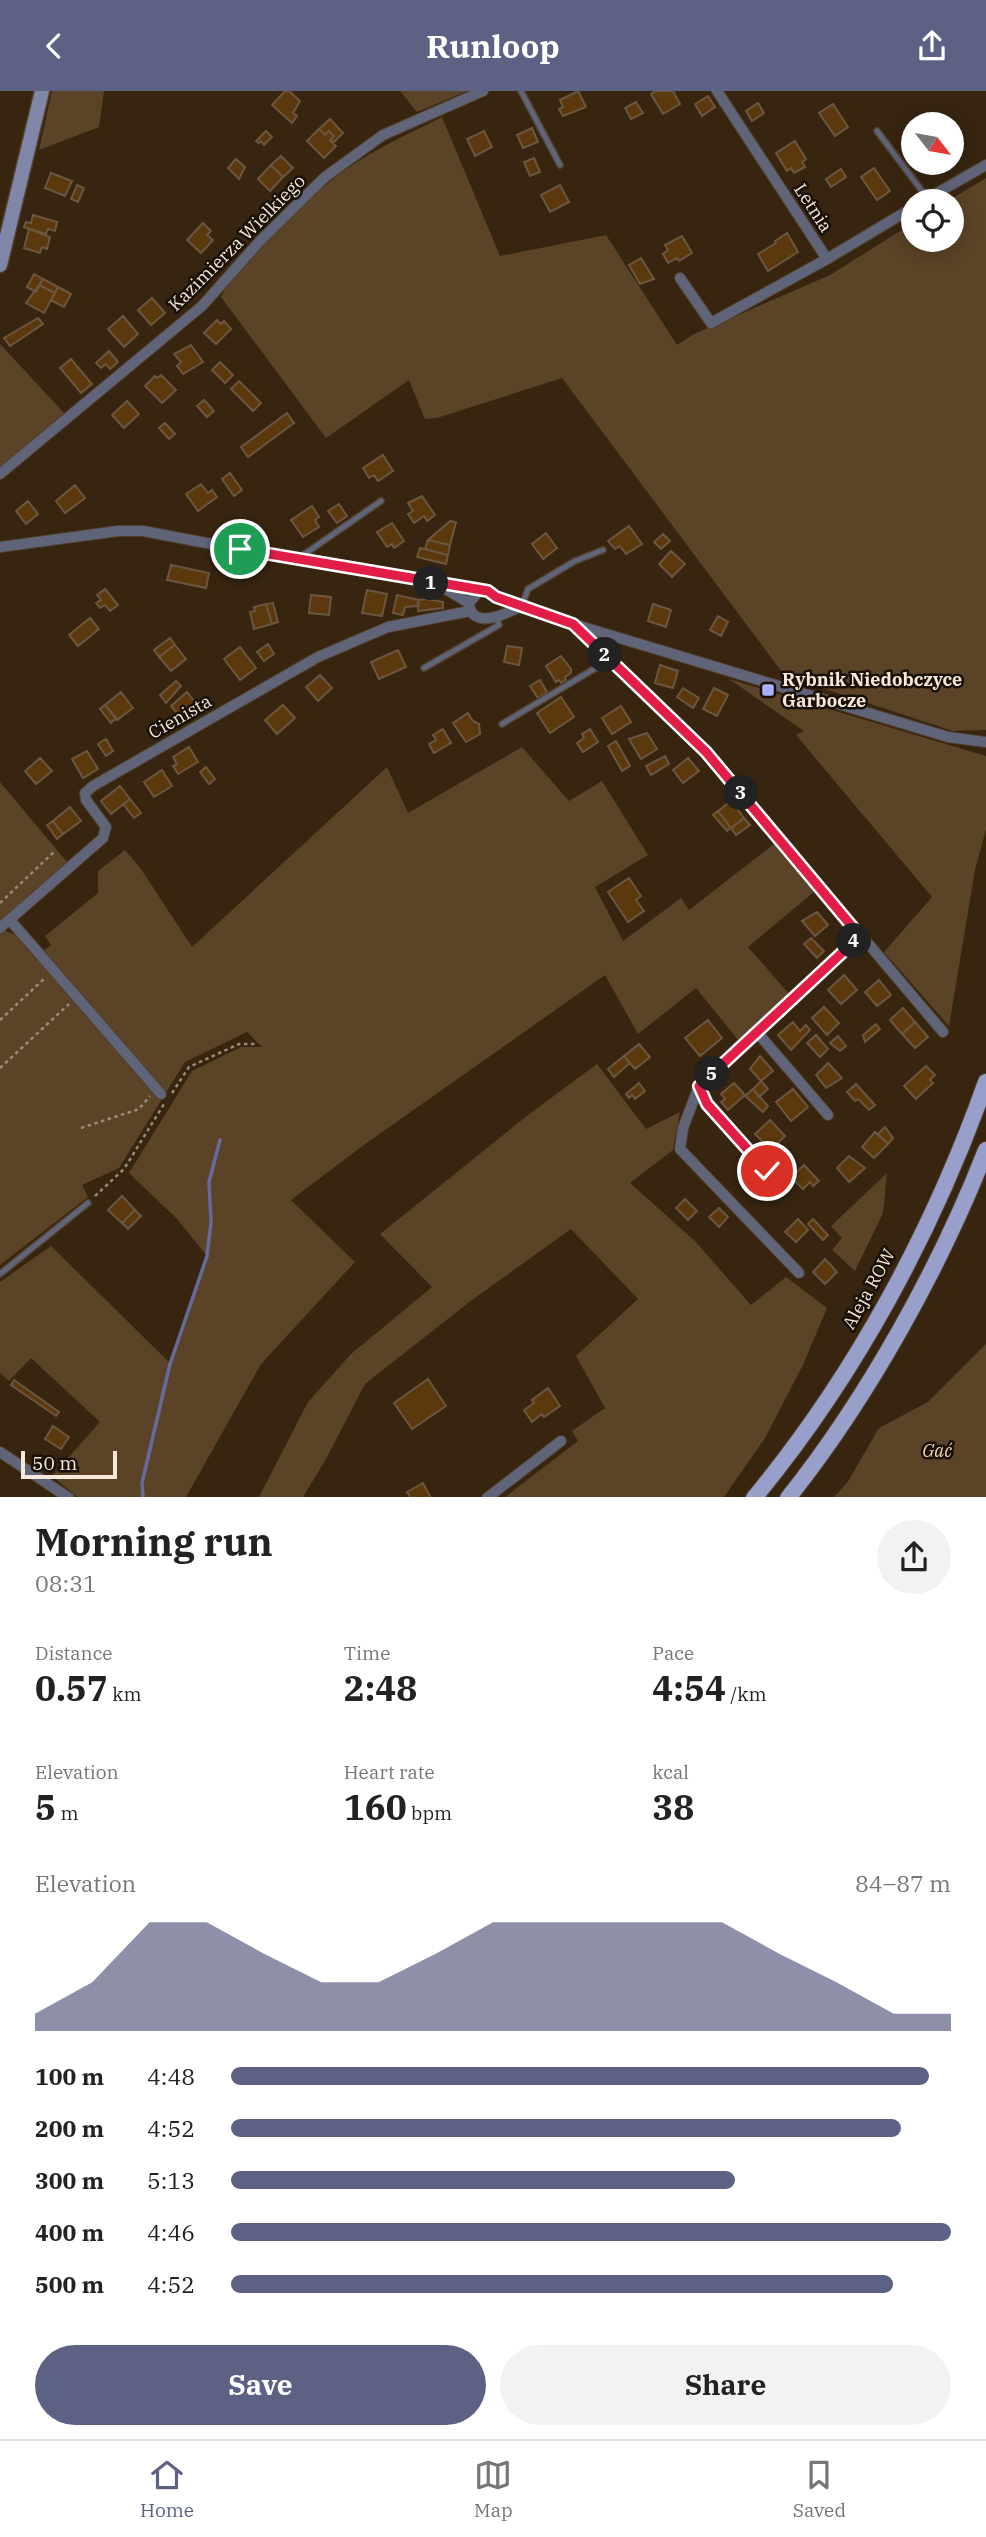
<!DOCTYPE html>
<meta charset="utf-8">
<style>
:root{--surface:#fff;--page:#f2f2f2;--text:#222;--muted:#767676;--line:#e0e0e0;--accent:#5d6284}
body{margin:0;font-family:"IBM Plex Serif",serif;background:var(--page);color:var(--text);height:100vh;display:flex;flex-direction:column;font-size:26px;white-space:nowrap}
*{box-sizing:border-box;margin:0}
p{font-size:23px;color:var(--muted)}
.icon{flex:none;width:38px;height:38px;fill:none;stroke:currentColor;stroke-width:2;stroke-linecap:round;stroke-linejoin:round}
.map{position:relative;height:1406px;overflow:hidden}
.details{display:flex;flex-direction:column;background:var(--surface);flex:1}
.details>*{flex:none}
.needle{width:46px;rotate:121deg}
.buttons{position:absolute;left:901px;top:21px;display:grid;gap:14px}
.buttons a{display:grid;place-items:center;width:63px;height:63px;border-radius:50%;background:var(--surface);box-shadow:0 4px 18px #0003;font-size:35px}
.scale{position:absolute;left:21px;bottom:18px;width:96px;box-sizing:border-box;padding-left:7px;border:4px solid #f6e9dc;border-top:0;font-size:19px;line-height:24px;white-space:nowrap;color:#f6e9dc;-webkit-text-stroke:5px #181007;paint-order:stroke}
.pin{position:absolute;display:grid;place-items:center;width:60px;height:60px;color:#fff;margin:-30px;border:4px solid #fff;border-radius:50%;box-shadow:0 2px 7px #0007}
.km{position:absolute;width:35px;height:35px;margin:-18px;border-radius:50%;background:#222;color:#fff;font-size:19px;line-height:35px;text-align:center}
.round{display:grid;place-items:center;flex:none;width:74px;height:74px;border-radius:37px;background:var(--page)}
.head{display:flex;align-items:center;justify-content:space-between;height:119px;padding:0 35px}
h1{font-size:38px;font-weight:700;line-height:52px}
.metrics{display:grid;grid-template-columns:repeat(3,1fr);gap:10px;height:119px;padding:7px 35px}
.metrics div{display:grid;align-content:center}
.metrics b{font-size:35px;font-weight:700}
.metrics small{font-size:19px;font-weight:400}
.metrics p{font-size:19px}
.chart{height:196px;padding:14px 35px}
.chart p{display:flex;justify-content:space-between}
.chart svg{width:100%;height:126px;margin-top:7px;fill:var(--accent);opacity:.7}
.cta{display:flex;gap:14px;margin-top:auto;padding:14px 35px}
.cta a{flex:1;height:80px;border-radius:42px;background:var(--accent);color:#fff;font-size:28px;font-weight:700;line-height:80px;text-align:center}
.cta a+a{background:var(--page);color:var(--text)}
ul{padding:0 35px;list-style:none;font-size:23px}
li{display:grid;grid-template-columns:112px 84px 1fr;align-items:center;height:52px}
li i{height:18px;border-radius:9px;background:var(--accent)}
header{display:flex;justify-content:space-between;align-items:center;height:91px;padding:0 35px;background:var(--accent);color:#fff;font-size:32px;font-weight:700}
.menu{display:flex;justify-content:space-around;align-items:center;height:98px;border-top:2px solid var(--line);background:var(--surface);font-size:19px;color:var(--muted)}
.menu a{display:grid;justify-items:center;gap:4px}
.menu .selected{color:var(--accent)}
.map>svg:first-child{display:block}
.green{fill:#5b4327}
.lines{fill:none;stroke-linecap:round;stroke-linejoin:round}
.stream{stroke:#656c9c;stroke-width:3.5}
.building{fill:#5b390d;stroke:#6b5640;stroke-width:2}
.lane-casing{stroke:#52402d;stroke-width:8}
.street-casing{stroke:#52402d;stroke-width:12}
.secondary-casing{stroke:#52402d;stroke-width:17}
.primary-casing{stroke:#52402d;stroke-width:18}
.path{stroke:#9a8b7a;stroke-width:2.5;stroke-dasharray:3.5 3.5;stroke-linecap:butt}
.lane{stroke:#606479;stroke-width:5}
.street{stroke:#606479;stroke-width:10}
.secondary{stroke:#7f86a7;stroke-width:14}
.primary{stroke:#979fca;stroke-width:16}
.route-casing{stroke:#fff;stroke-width:14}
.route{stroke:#e11d48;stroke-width:9}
.poi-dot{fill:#a5b1fc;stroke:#181007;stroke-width:2.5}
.labels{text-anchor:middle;stroke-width:5;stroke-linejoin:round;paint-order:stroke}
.street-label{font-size:18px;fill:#f6e9dc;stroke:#181007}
.poi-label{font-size:18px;font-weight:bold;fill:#f6e9dc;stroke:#181007;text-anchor:start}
.park-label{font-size:18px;font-style:italic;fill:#f9d5b0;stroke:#181007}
</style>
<header><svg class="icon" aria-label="back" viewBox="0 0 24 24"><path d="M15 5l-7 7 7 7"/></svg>Runloop<svg class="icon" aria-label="share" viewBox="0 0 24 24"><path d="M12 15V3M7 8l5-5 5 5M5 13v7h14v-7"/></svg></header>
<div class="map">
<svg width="986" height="1407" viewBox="0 0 986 1407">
<rect width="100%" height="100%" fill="#372510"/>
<!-- green -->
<path class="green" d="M52 0H104L99 36 39 59Z
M400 0H467L417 21Z
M442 26 500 165 606 144 677 254 694 243 830 184 913 132 914 149H952V110H948L986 87V639L953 640 785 585 562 287 437 327 425 328 409 289 326 347 221 206 226 196C259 160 291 122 329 91 362 64 404 45 442 26Z
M0 253 64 322 0 377Z
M729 588 986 665V738L975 779 949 935 884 861 932 806 796 644 804 640Z
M522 656 569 710 602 690 648 764 595 796 623 850 681 807 689 819 774 753 814 801 748 856 790 904 739 950 696 897 638 943 605 884 361 1056 291 1109 355 1171 261 1273 186 1406H77L52 1385 100 1331 31 1267 9 1290 0 1282V1191L51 1155 170 1272 207 1165 177 1128 129 1082 192 980 241 956H262L247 941 185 971 119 1077 82 1094 88 1106 0 1174V842L3 839 13 843 22 836 43 860 51 854 45 845 98 802V780L125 759 141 778 192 856 387 676 408 722Z
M0 691 67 771 0 831Z
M597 973 646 1038 680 1021 673 1059 630 1092 695 1150 751 1214 786 1186 827 1217 803 1274 765 1347 724 1406H505L578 1350 572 1340 605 1317 576 1265 638 1208 571 1138 472 1209 365 1293 326 1368 303 1406H259L308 1311 351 1263 432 1196 380 1143 528 1024Z
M887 1082 883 1122 855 1180 832 1159 842 1147 831 1135Z
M986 1253V1406H834L847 1392 879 1337 928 1311Z"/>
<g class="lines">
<!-- stream -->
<path class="stream" d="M143 1407 142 1392 170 1273 207 1165 211 1131 209 1091 220 1049"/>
</g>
<!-- building -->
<path class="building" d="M285 0H289L300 10 293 22 297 25 292 32 272 14Z
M578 0 586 16 563 25 559 18 563 16 560 9Z
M656 0H673L680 13 663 23 651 3Z
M708 5 715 16 702 25 695 13Z
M636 11 643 22 631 28 625 17Z
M758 12 764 22 752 30 746 20Z
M833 13 848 36 835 45 819 22Z
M330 28 343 42 333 52 330 49 334 45 329 40 325 44 319 38Z
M532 37 538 51 523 57 517 44Z
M319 38 325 44 329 40 334 45 330 49 336 55 324 67 307 50Z
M266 40 272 46 264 54 261 50 259 52 256 50Z
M484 40 492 56 475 65 467 48Z
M795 50 806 68 802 71 805 76 794 82 791 77 787 80 776 62Z
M281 65 293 77 283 86 271 74Z
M534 67 540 81 530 85 524 71Z
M236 68 245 76 239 88 228 77Z
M271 74 283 86 270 100 258 88Z
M874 77 890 100 877 109 861 86Z
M841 78 846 86 831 96 826 88Z
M51 82 72 90 65 105 45 97Z
M77 94 84 97 78 111 71 108Z
M560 94 569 111 550 121 541 104Z
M33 124 57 131 55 140 48 138 46 143 24 136 26 131 31 132Z
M203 132 211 140 207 144 213 149 201 162 187 149Z
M29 138 50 146 47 158 42 156 40 162 24 157Z
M787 142 798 161 768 180 758 163 776 152 775 150Z
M682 145 692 162 679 170 677 167 668 172 663 163 668 159 665 154Z
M641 167 654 188 640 193 629 174Z
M34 183 43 188 36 201 27 196Z
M43 188 58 196 55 202 39 194Z
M39 194 55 202 44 222 26 212Z
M58 196 71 203 64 216 51 209Z
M152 207 165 222 151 234 138 219Z
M123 225 138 243 124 256 108 238Z
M38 227 43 233 10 255 4 247Z
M217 229 221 233 224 230 231 238 216 253 204 242Z
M191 254 203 271 183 283 177 275 181 271 174 263Z
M109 260 118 271 110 278 106 273 101 277 96 272Z
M71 268 92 293 81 302 60 277Z
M220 271 233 284 225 292 212 279Z
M161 284 176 299 162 312 145 295 155 285 157 287Z
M239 290 261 312 253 320 231 298Z
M204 309 214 320 207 326 197 315Z
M127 310 139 323 124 337 112 324Z
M287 322 294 332 248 366 241 356Z
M165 332 175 343 169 348 159 337Z
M383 364 393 380 378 390 374 384 369 387 363 377Z
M230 382 242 399 234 405 222 388Z
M201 393 208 402 212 399 217 406 198 420 186 403Z
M75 394 85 407 65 422 56 410Z
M422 405 435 424 427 430 424 425 414 432 408 423 413 420 408 412Z
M28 410 38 423 26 433 16 420Z
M339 413 347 425 337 432 328 420Z
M312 415 319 426 315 429 319 436 303 446 291 429Z
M450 430 456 431 450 454 428 449Z
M392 432 404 450 394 457 392 453 387 456 377 441Z
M629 435 642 453 626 463 620 455 615 458 608 450Z
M546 442 557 457 543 468 532 453Z
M663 443 670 450 661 458 654 451Z
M428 449 450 454 448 464 425 458Z
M420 457 448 464 446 473 417 466Z
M671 460 685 473 672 486 659 473Z
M171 474 209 482 206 497 167 489Z
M105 498 118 514 110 520 105 514 100 517 96 512 101 509 97 504Z
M367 499 387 503 382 525 362 522Z
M311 504 331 506 329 524 309 522Z
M397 504 419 509 417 515 405 516 403 524 393 522Z
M427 508 443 511V517L418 520 419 509Z
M273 512 278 531 272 533 266 513Z
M266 513 272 533 254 538 250 521 255 520 254 516Z
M653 513 671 519 666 536 648 530Z
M718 525 728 531 721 545 710 539Z
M90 527 99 538 78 555 69 544Z
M170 547 175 554 159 566 154 559Z
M268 553 274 563 264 570 257 561Z
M175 554 186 568 171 580 159 566Z
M507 555 522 557 519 574 504 571Z
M240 556 256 577 240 589 224 568Z
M398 559 406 576 379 588 371 571Z
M561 565 571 578V582L565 586 566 589 561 592 559 589 556 591 546 575Z
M660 574 678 580 673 597 655 592Z
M320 584 332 597 318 610 306 596Z
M540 589 547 601 538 607 530 595Z
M176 590 181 595 166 612 160 604Z
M683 597 699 607 693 617 677 606Z
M714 597 728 604 717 625 703 618Z
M121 601 133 617 117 629 105 614Z
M187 601 198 615 182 628 171 615Z
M561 606 574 626 550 642 537 622Z
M105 614 116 627 111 632 100 618Z
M283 614 295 627 277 643 265 629Z
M621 615 631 631 612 643 602 627Z
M468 622 473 630 479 633 480 643 466 651 453 632Z
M443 638 451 652 434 662 429 653 436 649 433 644Z
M590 638 598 651 583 661 577 652 584 647 582 643Z
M647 642 657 658 641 668 629 648Z
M106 648 113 660 106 665 98 653Z
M616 650 630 675 622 680 608 655Z
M189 656 198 671 178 683 173 675 177 673 173 666Z
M87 660 98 678 83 687 72 668Z
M665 665 669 673 651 684 646 675Z
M40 667 52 680 36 693 25 680Z
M688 667 699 680 683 692 673 679Z
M206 676 215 688 209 693 200 681Z
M162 679 172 695 154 706 144 691Z
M120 695 130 708 111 723 101 710Z
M130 708 141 722 134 727 123 713Z
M731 710 744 727 731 737 718 720Z
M70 716 81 730 63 743 53 730Z
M718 720 731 737 727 740 713 724Z
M744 727 750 734 736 744 731 737Z
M53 730 63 743 57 748 47 734Z
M629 787 641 805 636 809 644 820 628 831 608 801Z
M817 821 828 834 815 845 802 830Z
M811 847 824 860 817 867 804 853Z
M844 884 857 899 841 913 828 899Z
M879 889 891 904 877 915 865 901Z
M824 916 839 932 827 944 812 927Z
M903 917 915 931 902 943 890 929Z
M708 929 722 947 700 965 685 947Z
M793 931 800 940 806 934 810 939 791 959 778 944Z
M915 931 928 946 915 957 902 943Z
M876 933 880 938 865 951 863 944Z
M816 944 828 958 820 966 807 952Z
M838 945 846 955 840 960 830 952Z
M639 953 650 966 635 978 624 965Z
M624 965 630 972 614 986 608 978Z
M760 965 773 980 761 990 750 978Z
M828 972 842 987 826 997 816 984Z
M926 975 935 984 930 989 933 992 916 1008 904 995Z
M761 990 768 998 759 1006 753 998Z
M639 992 645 1000 635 1008 632 1004 629 1007 626 1003Z
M734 992 745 1004 728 1019 721 1011 725 1008 721 1003Z
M856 993 875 1014 869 1019 858 1008 855 1010 847 1001Z
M753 998 768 1015 763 1021 745 1005Z
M793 998 808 1016 791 1030 776 1011Z
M770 1029 785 1045 771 1059 755 1043Z
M885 1036 893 1047 888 1053 878 1043Z
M875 1041 888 1053 874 1067 862 1056Z
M849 1065 865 1077 849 1091 837 1077Z
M804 1074 819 1090 813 1095 810 1091 803 1098 791 1086Z
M122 1105 135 1119 122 1132 108 1119Z
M685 1108 697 1120 688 1129 676 1117Z
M719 1117 728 1126 719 1136 709 1126Z
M135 1119 141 1125 128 1138 122 1132Z
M798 1128 808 1139 796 1151 785 1141Z
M813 1128 828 1144 823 1149 808 1133Z
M825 1168 837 1181 825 1193 813 1181Z
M428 1288 446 1315 412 1338 394 1312Z
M14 1289 59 1321 56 1325 11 1294Z
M548 1297 560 1315 544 1326 542 1323 532 1331 524 1319 534 1312 532 1309Z
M53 1335 69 1346 61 1358 45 1348Z
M423 1392 431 1407H411L407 1401Z"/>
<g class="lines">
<!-- lane casing -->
<g class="lane-casing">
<path id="lane" d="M521 0 560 74
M877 40 928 108
M299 467 381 410
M522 514 528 498 575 470 603 459
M424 577 499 534 496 526
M502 633 609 569
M0 1183 88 1112"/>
</g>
<!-- street casing -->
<g class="street-casing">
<path id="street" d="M717 0 827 168 914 116
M923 110 986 74
M680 187 711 232 827 168
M0 383 202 215 260 150 325 86 383 44 483 0
M0 456 118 440H143L296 469 488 500 496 506 573 533 948 646 986 651
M444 497 469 512
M479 500 469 512C471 540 507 523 522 514
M576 536 706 661 943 941
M10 829 161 1003
M0 837 103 747 106 736 86 709 85 702 93 695 318 566 388 536 470 520
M756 940 828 1024
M699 995 683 1037 680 1058 799 1182
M767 1080 707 1013 699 995 860 845
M0 1361 69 1407
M487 1407 561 1350"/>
</g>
<!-- secondary casing -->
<g class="secondary-casing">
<path id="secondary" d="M0 174 42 0"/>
</g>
<!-- primary casing -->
<g class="primary-casing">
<path id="primary" d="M754 1407C855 1285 933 1140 986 991
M788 1407C867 1308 940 1177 986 1059"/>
</g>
<!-- path -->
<path class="path" d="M0 812 56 759
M0 929 45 887
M0 977 69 913
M172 1002 189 976 239 953H256
M81 1037 139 1018 150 1005
M95 1105 124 1078 164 1013"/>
<!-- lane -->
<use href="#lane" class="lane"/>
<!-- street -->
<use href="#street" class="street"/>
<!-- secondary -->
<use href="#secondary" class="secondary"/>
<!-- primary -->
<use href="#primary" class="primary"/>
</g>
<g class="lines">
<!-- route casing -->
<g class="route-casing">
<path id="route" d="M240 458 488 500 496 506 573 533 706 661 860 845 699 995 707 1013 767 1080"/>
</g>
<!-- route -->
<use href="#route" class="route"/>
</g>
<!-- markers -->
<rect class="poi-dot" x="761" y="592" width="14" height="14" rx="3.5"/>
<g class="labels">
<!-- street labels -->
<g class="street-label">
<text transform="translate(813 117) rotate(57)" y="6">Letnia</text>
<text transform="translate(237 152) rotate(-45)" y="6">Kazimierza Wielkiego</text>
<text transform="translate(180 626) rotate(-30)" y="6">Cienista</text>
<text transform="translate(869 1198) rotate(-61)" y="6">Aleja ROW</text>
</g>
<!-- poi labels -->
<g class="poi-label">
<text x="782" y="595">Rybnik Niedobczyce<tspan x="782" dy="21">Garbocze</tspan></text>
</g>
<!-- park labels -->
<g class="park-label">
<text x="937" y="1366">Gać</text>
</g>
</g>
</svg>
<div class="buttons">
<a><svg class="needle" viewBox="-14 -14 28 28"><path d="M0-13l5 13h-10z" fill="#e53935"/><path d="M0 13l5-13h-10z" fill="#767676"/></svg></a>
<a><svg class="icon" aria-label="locate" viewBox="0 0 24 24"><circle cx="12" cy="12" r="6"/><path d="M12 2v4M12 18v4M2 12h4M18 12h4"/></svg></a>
</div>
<div class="scale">50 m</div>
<div class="pin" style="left:240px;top:458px;background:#1e9e55"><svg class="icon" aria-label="arrive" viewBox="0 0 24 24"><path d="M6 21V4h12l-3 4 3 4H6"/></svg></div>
<div class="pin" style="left:767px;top:1080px;background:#d93025"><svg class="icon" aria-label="check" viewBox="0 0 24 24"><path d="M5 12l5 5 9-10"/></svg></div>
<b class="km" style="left:431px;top:492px">1</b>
<b class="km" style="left:605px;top:564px">2</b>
<b class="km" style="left:741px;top:702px">3</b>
<b class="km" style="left:854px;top:850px">4</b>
<b class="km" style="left:712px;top:983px">5</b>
</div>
<section class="details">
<div class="head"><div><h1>Morning run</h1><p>08:31</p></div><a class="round"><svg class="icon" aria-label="share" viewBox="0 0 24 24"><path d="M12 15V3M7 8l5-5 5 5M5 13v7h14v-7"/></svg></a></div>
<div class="metrics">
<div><p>Distance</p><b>0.57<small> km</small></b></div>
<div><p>Time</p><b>2:48</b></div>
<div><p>Pace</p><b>4:54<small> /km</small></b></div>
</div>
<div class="metrics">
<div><p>Elevation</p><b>5<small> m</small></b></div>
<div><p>Heart rate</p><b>160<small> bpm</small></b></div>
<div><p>kcal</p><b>38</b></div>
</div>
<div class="chart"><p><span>Elevation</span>84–87 m</p>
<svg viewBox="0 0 160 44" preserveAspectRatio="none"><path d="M0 44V38L10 27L20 6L30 6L40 17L50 27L60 27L70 17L80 6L90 6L100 6L110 6L120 6L130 17L140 27L150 38L160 38V44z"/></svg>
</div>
<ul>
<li><b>100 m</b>4:48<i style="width:97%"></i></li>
<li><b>200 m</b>4:52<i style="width:93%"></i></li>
<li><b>300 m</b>5:13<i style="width:70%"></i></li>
<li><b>400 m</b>4:46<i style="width:100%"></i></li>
<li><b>500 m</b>4:52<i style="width:92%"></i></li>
</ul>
<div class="cta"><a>Save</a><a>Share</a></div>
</section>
<nav class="menu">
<a class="selected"><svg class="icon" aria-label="home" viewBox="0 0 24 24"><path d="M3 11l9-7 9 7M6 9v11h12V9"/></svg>Home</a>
<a><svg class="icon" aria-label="map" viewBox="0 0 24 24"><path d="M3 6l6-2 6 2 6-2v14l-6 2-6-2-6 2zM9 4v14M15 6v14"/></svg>Map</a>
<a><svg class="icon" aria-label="saved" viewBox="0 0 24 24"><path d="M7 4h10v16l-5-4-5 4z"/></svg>Saved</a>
</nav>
